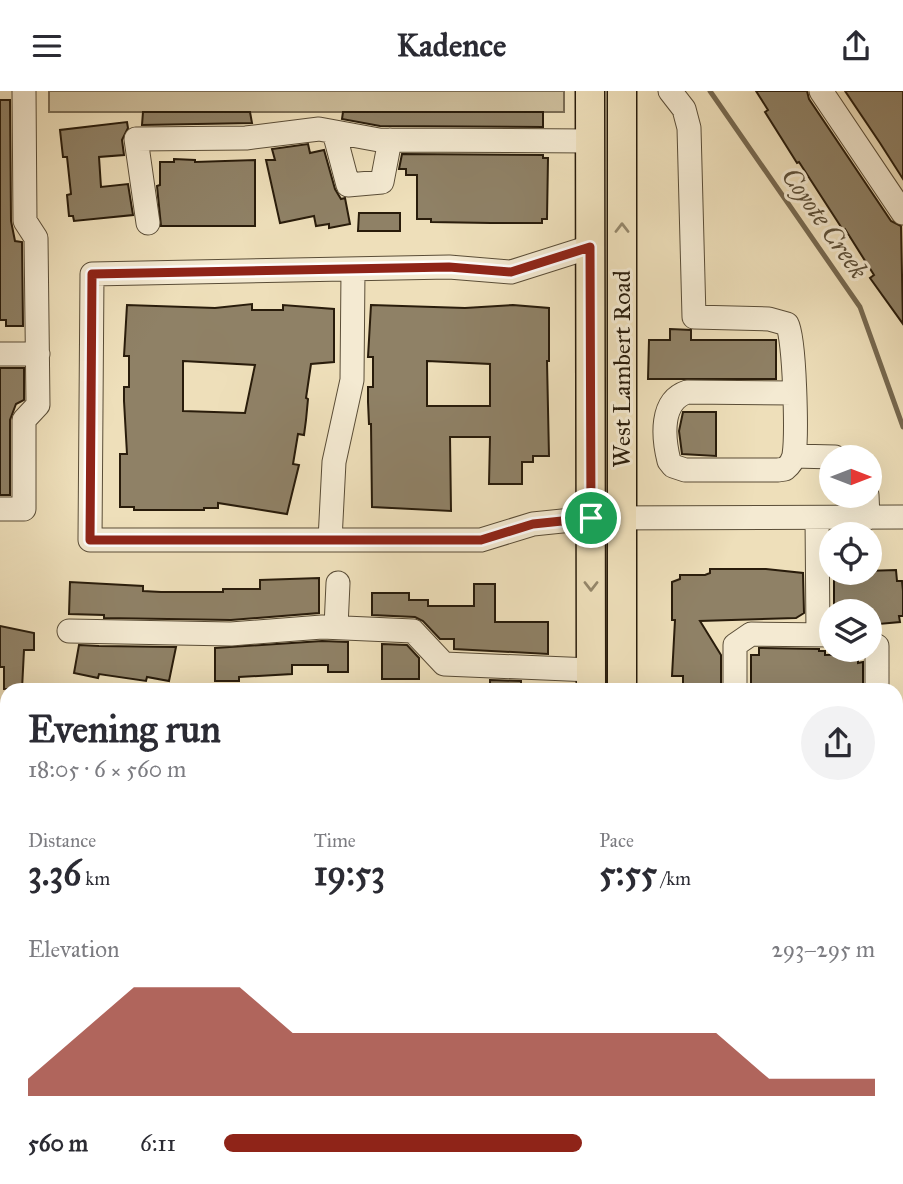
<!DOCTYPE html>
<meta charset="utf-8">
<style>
:root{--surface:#fff;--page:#f2f2f3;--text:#2b2b33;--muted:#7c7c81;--accent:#8f2418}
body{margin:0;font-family:"IM FELL Great Primer",serif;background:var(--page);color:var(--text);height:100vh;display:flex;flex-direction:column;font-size:26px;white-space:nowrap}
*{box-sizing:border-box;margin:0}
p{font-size:23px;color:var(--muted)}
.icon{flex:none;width:38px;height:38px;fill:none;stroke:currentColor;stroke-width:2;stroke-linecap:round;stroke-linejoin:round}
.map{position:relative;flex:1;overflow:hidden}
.sheet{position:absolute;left:0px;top:592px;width:903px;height:502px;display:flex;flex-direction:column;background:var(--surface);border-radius:21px 21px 0 0;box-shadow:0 7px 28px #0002}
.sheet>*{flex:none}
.needle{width:46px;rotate:90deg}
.tools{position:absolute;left:819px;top:354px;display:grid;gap:14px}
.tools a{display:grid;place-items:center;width:63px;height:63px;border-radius:50%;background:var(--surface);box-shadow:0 7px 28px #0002;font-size:35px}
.pin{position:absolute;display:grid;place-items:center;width:60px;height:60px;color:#fff;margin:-30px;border:4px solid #fff;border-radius:50%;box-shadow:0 2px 7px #0007}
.round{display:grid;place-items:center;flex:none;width:74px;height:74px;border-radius:37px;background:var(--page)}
.overview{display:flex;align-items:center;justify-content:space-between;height:119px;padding:0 28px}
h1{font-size:38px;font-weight:800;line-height:52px}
.metrics{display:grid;grid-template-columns:repeat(3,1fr);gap:10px;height:119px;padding:7px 28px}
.metrics div{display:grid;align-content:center}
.metrics b{font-size:35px;font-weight:800}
.metrics small{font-size:19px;font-weight:400}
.metrics p{font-size:19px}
.chart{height:196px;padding:14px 28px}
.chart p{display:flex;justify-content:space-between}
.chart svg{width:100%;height:126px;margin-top:7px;fill:var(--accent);opacity:.7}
ul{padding:0 28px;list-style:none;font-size:23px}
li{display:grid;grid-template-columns:112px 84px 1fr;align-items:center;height:52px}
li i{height:18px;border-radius:9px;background:var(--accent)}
header{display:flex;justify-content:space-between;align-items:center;height:91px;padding:0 28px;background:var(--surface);font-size:32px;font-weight:800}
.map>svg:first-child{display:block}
.green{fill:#cdbe9c;stroke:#7b6d54;stroke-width:2}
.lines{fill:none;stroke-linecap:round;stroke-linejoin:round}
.stream{stroke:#776950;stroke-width:5}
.building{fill:#8f8166;stroke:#291c0b;stroke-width:2;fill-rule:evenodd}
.minor-casing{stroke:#5a4d37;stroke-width:25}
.major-casing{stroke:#291c0b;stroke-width:31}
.minor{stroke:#f4ead2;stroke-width:23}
.major{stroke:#eedfba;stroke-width:28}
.oneway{stroke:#95876b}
.route-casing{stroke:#fff;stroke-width:14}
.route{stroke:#8f2418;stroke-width:9}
.labels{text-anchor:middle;stroke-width:6;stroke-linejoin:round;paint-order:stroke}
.street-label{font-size:24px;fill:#291c0b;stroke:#f4ead2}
.water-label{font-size:26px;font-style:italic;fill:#5d5039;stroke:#f4ead2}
</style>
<header><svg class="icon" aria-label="menu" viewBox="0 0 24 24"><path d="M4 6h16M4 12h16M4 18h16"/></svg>Kadence<svg class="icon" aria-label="share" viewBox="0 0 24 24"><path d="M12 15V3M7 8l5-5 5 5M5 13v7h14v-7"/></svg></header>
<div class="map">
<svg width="903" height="1093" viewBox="0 0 903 1093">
<rect width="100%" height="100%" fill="#eedfba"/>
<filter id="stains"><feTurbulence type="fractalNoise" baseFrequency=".00286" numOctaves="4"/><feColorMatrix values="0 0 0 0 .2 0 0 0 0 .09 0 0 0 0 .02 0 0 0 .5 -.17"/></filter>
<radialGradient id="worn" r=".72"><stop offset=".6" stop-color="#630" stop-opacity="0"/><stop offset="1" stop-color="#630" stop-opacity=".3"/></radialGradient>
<!-- green -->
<path class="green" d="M49 0H564V21H49Z"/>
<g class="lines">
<!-- stream -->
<path class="stream" d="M710 0 860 216 903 336"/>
</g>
<!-- building -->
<path class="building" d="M756 0H807L809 8 891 130 901 135 903 233 870 187 874 184 845 138 843 139 799 71 797 72 765 21 768 19Z
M845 0H903V88L880 52Z
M0 9H10L11 130 15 150 22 151 23 235H6V229H0Z
M143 21H250L252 32 142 34Z
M343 21H543V36L380 35 342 28Z
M127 31 128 37 122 49 124 64 99 66 101 96 128 93 133 124 74 130 73 125H69L67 104 71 103 67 66H63L60 39Z
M308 53 310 62 324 59 335 98 341 108 345 107 350 133 329 137V133L316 135 314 125 280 132 266 69H275L272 58Z
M402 63 543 64V67H548L547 128H542V132H491L431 131V128H417V84H406V78H399Z
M174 68 195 69V71L255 69V135H161L157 95 160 94V71H174Z
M359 122H400V140H358Z
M252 213V219H283V214L334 218V271L311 273 306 307 308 308 306 329 304 344 298 343 293 373 299 374 287 423 218 412V417H204V419H134V416H120V363H127L124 310V296H129V265H124L127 214 215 217ZM183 270 255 274 245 322 183 320Z
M371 214 465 217 513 214 549 217V270H547L549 365H533V371H522V393H489L490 346H450L451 420 372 416 371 333H369L368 311V296H373V266H368ZM427 270 490 273V315H427Z
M670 238 691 239V249H776V288H648L649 249H670Z
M0 277H24V309L16 313 10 329V404H0Z
M683 321H716V365L682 363 679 340Z
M710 478H766L803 482 804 522 796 527 700 530 721 564V598H683V585H672L675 529H672V491L680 488V484H705L710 482Z
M896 479 897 490H902L903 500V525H899L900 531 879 533V528L872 529 871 520 834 519V481Z
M319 487V522L231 529 104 527V524L69 523 70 491 143 495V500L161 501H223V498H260V489Z
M474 493H495V531H548V563L454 558V548H440L423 530 415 526 372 524V502H409V509H428V515H474Z
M0 535 34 542V559H24L22 598H4V576H0Z
M322 550 348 551V581H328V574H292V583L239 586V590H215V557Z
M382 553 407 554 419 567V588H382Z
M79 554 99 555 176 556 169 590 147 586 146 590 99 583 98 587 74 582Z
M759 557 819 558V560H825V564L858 563V572L863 571V598H751V564H759Z
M490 589 521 590V598H490Z"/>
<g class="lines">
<!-- minor casing -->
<g class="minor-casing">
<path id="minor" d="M670 0 684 18 689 37 694 226 769 228 787 233C795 247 797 345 794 364 793 370 790 374 785 378L778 379H685L673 375 669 370C663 346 660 310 687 301L793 302
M821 0 903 122
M334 41 348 94 382 91 390 49
M148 132 136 48 246 47 319 38 379 49 590 50
M590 156 511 181 449 176 92 183 90 449H481L533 433 591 427 903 426
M0 263H38
M794 365 835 366
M867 404 868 427
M0 418H24V329L38 314 36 147 25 130 24 0
M817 427 818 543
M330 449 334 371 352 289 353 180
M336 536 338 492
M69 540 231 543 322 536 413 540 444 573 591 579
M870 551 877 555V598
M735 598V554L751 543 831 544
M896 898H903
M896 1036H903
M790 1087 791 1093
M78 1093V1087"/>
</g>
<!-- major casing -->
<g class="major-casing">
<path id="major" d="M590 0 591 598
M622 598V0
M591 1087V1093
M623 1087V1093"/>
</g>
<!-- minor -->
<use href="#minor" class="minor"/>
<!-- major -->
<use href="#major" class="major"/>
</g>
<!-- one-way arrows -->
<defs><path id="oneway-chevron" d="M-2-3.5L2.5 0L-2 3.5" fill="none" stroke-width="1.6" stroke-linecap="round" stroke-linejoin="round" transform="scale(1.75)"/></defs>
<g class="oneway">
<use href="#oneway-chevron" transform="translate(622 137) rotate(-90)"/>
<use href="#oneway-chevron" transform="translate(591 495) rotate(90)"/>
</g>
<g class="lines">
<!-- route casing -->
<g class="route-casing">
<path id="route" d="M590 156 591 427 533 433 481 449H90L92 183 449 176 511 181Z"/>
</g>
<!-- route -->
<use href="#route" class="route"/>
</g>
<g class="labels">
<!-- street labels -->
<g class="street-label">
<text transform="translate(622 278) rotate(-90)" y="8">West Lambert Road</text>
</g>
<!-- water labels -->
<g class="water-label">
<text transform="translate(825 132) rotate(55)" y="9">Coyote Creek</text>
</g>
</g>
<rect width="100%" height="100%" filter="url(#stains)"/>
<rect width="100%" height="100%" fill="url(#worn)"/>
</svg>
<div class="tools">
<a><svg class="needle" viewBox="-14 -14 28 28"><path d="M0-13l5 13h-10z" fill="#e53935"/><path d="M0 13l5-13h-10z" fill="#7c7c81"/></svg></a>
<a><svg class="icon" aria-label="locate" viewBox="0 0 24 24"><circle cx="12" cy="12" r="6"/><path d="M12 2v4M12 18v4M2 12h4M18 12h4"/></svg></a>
<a><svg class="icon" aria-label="layers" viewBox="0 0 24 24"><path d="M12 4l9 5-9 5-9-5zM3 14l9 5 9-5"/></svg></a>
</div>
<div class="pin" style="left:591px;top:427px;background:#1e9e55"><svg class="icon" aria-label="arrive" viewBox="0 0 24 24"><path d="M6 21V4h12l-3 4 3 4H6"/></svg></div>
<section class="sheet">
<div class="overview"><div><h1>Evening run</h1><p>18:05 · 6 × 560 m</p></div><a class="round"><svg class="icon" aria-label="share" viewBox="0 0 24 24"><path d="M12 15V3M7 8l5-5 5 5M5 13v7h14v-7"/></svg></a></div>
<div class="metrics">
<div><p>Distance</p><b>3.36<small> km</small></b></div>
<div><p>Time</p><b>19:53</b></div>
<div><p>Pace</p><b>5:55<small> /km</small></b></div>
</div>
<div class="chart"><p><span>Elevation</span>293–295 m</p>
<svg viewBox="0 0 160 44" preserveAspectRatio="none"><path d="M0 44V38L10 22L20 6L30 6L40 6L50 22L60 22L70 22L80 22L90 22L100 22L110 22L120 22L130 22L140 38L150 38L160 38V44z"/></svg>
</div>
<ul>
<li><b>560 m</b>6:11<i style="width:55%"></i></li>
</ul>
</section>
</div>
